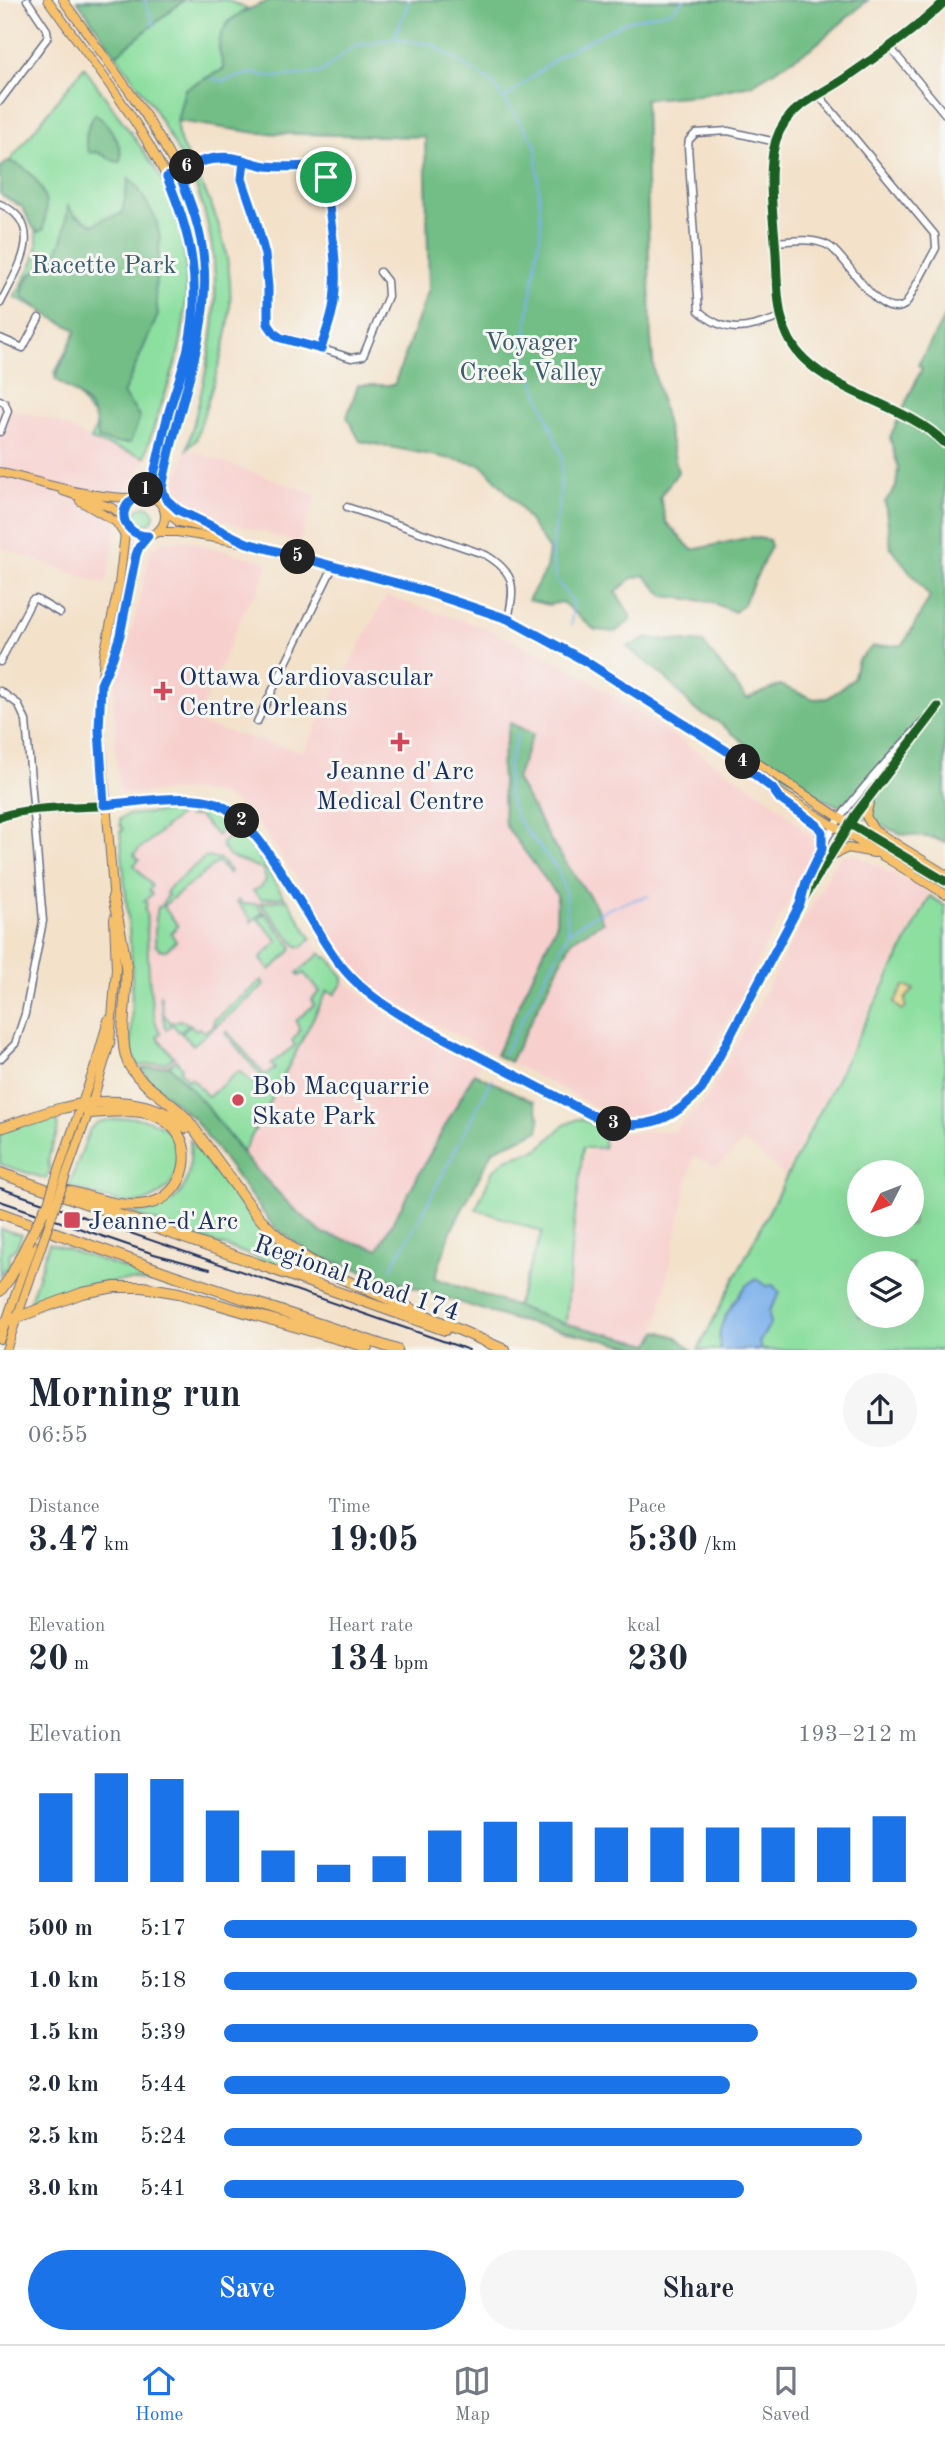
<!DOCTYPE html>
<meta charset="utf-8">
<style>
:root{--surface:#fff;--page:#f6f6f7;--text:#1f2937;--muted:#747a83;--line:#e0e1e3;--accent:#1a73e8}
body{margin:0;font-family:"Old Standard TT",serif;background:var(--page);color:var(--text);height:100vh;display:flex;flex-direction:column;font-size:26px;white-space:nowrap}
*{box-sizing:border-box;margin:0}
p{font-size:23px;color:var(--muted)}
.icon{flex:none;width:38px;height:38px;fill:none;stroke:currentColor;stroke-width:2;stroke-linecap:round;stroke-linejoin:round}
.map{position:relative;height:1350px;overflow:hidden}
.panel{display:flex;flex-direction:column;background:var(--surface);flex:1}
.panel>*{flex:none}
.needle{width:46px;rotate:228deg}
.tools{position:absolute;left:847px;top:1160px;display:grid;gap:14px}
.tools a{display:grid;place-items:center;width:77px;height:77px;border-radius:50%;background:var(--surface);box-shadow:0 7px 28px #0002;font-size:35px}
.pin{position:absolute;display:grid;place-items:center;width:60px;height:60px;color:#fff;margin:-30px;border:4px solid #fff;border-radius:50%;box-shadow:0 2px 7px #0007}
.km{position:absolute;width:35px;height:35px;margin:-18px;border-radius:50%;background:#222;color:#fff;font-size:19px;line-height:35px;text-align:center}
.round{display:grid;place-items:center;flex:none;width:74px;height:74px;border-radius:37px;background:var(--page)}
.head{display:flex;align-items:center;justify-content:space-between;height:119px;padding:0 28px}
h1{font-size:38px;font-weight:700;line-height:52px}
.figures{display:grid;grid-template-columns:repeat(3,1fr);gap:10px;height:119px;padding:7px 28px}
.figures div{display:grid;align-content:center}
.figures b{font-size:35px;font-weight:700}
.figures small{font-size:19px;font-weight:400}
.figures p{font-size:19px}
.chart{height:196px;padding:14px 28px}
.chart p{display:flex;justify-content:space-between}
.chart svg{width:100%;height:126px;margin-top:7px;stroke:var(--accent);stroke-width:6}
.action{display:flex;gap:14px;margin-top:auto;padding:14px 28px}
.action a{flex:1;height:80px;border-radius:42px;background:var(--accent);color:#fff;font-size:28px;font-weight:700;line-height:80px;text-align:center}
.action a+a{background:var(--page);color:var(--text)}
ul{padding:0 28px;list-style:none;font-size:23px}
li{display:grid;grid-template-columns:112px 84px 1fr;align-items:center;height:52px}
li i{height:18px;border-radius:9px;background:var(--accent)}
.menu{display:flex;justify-content:space-around;align-items:center;height:98px;border-top:2px solid var(--line);background:var(--surface);font-size:19px;color:var(--muted)}
.menu a{display:grid;justify-items:center;gap:4px}
.menu .on{color:var(--accent)}
.map>svg:first-child{display:block}
.built{fill:#f7d0ce}
.green{fill:#8ddfa0;stroke:#54877f;stroke-width:2;fill-rule:evenodd}
.forest{fill:#72be86;stroke:#467672;stroke-width:2}
.sand{fill:#eeda9e;stroke:#84847e;stroke-width:2}
.water{fill:#7fb2ec;stroke:#4d70a5;stroke-width:2}
.lines{fill:none;stroke-linecap:round;stroke-linejoin:round}
.stream{stroke:#7fb2ec;stroke-width:2}
.minor-casing{stroke:#676d83;stroke-width:9}
.major-casing{stroke:#676d83;stroke-width:10}
.highway-casing{stroke:#676d83;stroke-width:12}
.minor{stroke:#fff;stroke-width:6}
.major{stroke:#f6c06b;stroke-width:8}
.highway{stroke:#f6c06b;stroke-width:10}
.tram{stroke:#1b2f5e;stroke-width:2}
.major-bridge-casing{stroke:#676d83;stroke-width:10;stroke-linecap:butt}
.highway-bridge-casing{stroke:#676d83;stroke-width:12;stroke-linecap:butt}
.major-bridge{stroke:#f6c06b;stroke-width:8}
.highway-bridge{stroke:#f6c06b;stroke-width:10}
.cycleway-casing{stroke:#f6f6f2;stroke-width:13}
.cycleway{stroke:#1b5e20;stroke-width:9}
.route-casing{stroke:#fff;stroke-width:14}
.route{stroke:#1a73e8;stroke-width:9}
.poi-dot{fill:#d1495b;stroke:#f6f6f2;stroke-width:2.5}
.labels{text-anchor:middle;stroke-width:6;stroke-linejoin:round;paint-order:stroke}
.park-label{font-size:26px;fill:#385b6e;stroke:#f6f6f2}
.poi-label{font-size:26px;fill:#1b2f5e;stroke:#f6f6f2;text-anchor:start}
.street-label{font-size:26px;fill:#1b2f5e;stroke:#f6f6f2}
</style>
<div class="map">
<svg width="945" height="1350" viewBox="0 0 945 1350">
<rect width="100%" height="100%" fill="#f6f6f2"/>
<filter id="ink" filterUnits="userSpaceOnUse"><feTurbulence type="fractalNoise" baseFrequency=".0143" numOctaves="2"/><feDisplacementMap in="SourceGraphic" scale="14" xChannelSelector="R" yChannelSelector="G"/><feConvolveMatrix kernelMatrix="1 2 1 2 8 2 1 2 1" color-interpolation-filters="sRGB"/></filter>
<filter id="wash" filterUnits="userSpaceOnUse"><feTurbulence type="fractalNoise" baseFrequency=".00686" numOctaves="4" result="noise"/><feDisplacementMap in="SourceGraphic" scale="28" xChannelSelector="R" yChannelSelector="G"/><feGaussianBlur stdDeviation="1.57" result="paint"/><feColorMatrix in="noise" values="0 0 0 0 0 0 0 0 0 0 0 0 0 0 0 0 0 1.4 0 .05"/><feComposite in="paint" operator="in"/></filter>
<g filter="url(#wash)">
<rect width="100%" height="100%" fill="#f3e1c9"/>
<!-- built -->
<path class="built" d="M0 406 58 422 91 440 145 457 139 473 124 490 106 585 0 547Z
M187 449 317 495 299 543 187 509 177 503 173 495Z
M182 540 268 562 258 593 247 603 200 713 199 724 303 752 386 596 488 629 569 667 771 800 813 838V852L698 1080 666 1111 637 1118 613 1116 510 1062 572 940 603 922 594 903 554 846 516 779 533 735 511 723 505 825 557 895 556 925 496 1055 419 1016 376 990 344 956 293 872 251 814 222 794 191 790 123 794 119 789 115 744 114 699 116 680 134 622 151 550 160 543Z
M194 809 212 813 229 821 247 838 319 951 337 974 394 1021 480 1064 380 1257 318 1235 290 1212 195 1104 140 1050 123 816Z
M843 854H855L929 893 784 1175 744 1141 717 1167 693 1156 652 1350 563 1326 573 1178 597 1135 674 1131 701 1105 709 1094 834 865Z"/>
<!-- green -->
<path class="green" d="M184 0H227L247 9 227 22 219 45 224 69 185 89C177 123 171 128 189 160H186L181 157 152 105 116 55Z
M84 67C107 101 133 134 155 168 188 220 192 286 180 345 172 383 154 419 145 457L91 440 99 419 89 412 73 387 54 375 78 328 15 297C22 284 30 271 35 257 46 226 16 197 0 173Z
M196 174C221 218 235 269 229 320 223 360 207 401 196 440L187 449C212 351 233 277 193 179Z
M136 515a9 9 0 1 1 18 0a9 9 0 1 1-18 0Z
M192 809 207 812 222 819V829L217 836Z
M186 810H190L195 816 188 817 183 812 134 854 139 860 134 865 152 886 149 890 152 894 144 901 147 903 145 910C148 917 146 925 147 933 148 953 149 1020 161 1033L157 1037 174 1057 167 1062 138 1066 131 1052 132 963 120 831H123L122 827 120 826V819L127 815Z
M239 829 248 839 284 897 261 899 253 891 261 887 266 881 263 869 230 857 222 847V843Z
M205 857 220 859 230 871 229 874 218 862 163 906 178 926 171 933 176 941 166 950H161L156 946C154 933 155 920 158 907H160L168 895 166 893 170 887Z
M930 896 945 906V1350H698ZM859 1172H912V1225H859ZM859 1264H912V1316H859Z
M287 899 311 938 303 947 297 946 260 903Z
M238 900 243 904H257L263 912 251 922V919L237 902Z
M265 913 292 946 291 951 270 970 260 958 278 941 258 919Z
M321 953 325 958 328 957 343 977V983L335 994 327 991 276 1091 243 1152 203 1102 169 1065 176 1060 182 1067 180 1070 188 1080 191 1077 208 1097 239 1071 266 1094 267 1091 258 1082 262 1077 225 1033 227 1031 265 1075 275 1069 271 1064 295 1045 292 1041 300 1031 296 1021 314 1005 311 1000 320 992 304 973 300 976 297 973Z
M262 980 264 986 193 1045 181 1033 191 1025 196 1030 199 1028 204 1032 215 1024 213 1021Z
M160 994 163 1013 171 1023 180 1020 189 1024 179 1032 172 1024 167 1030 165 1028Z
M47 1117 57 1122C61 1138 43 1154 50 1169L46 1179 0 1164V1132Z
M129 1117C139 1118 151 1120 160 1125 202 1146 172 1205 132 1203 111 1202 88 1193 69 1186L90 1129 98 1122Z
M578 1119 587 1121 604 1131V1148H583L571 1251 566 1324 516 1307 542 1232 476 1209 492 1172 506 1159 539 1149 564 1125Z
M190 1140 264 1235 280 1251 318 1279 130 1213C180 1212 193 1186 190 1140Z
M1 1229 22 1235 17 1247 10 1253 9 1265 0 1275Z
M49 1243 183 1288C119 1275 103 1279 43 1304L34 1305 30 1301Z"/>
<!-- forest -->
<path class="forest" d="M77 0H184L116 55Z
M271 0H868L813 47 751 85 700 95 645 99 651 338 654 372 678 472 660 497 666 522 692 550 751 537 769 540 771 546 743 605 735 612 711 602 664 596 644 575 631 579 616 592 630 615V621L615 632 595 630 562 602 548 605 528 600 546 569 549 550 517 503 482 465 360 441 347 417 358 385H394L429 289 425 137 257 133 177 121 185 89 224 69C222 62 219 53 219 46 220 17 249 9 271 0Z
M95 114C108 122 125 147 120 162 108 162 102 149 90 153 82 140 87 127 95 114Z
M8 161C30 166 48 190 46 212 45 218 44 223 44 229L39 232 34 229 22 207 0 194V168Z
M129 178 138 188 156 219 160 239 155 289 158 315 123 394 140 417 130 443H117L98 439C97 404 81 397 55 379L76 330 46 314 22 296C24 271 41 271 55 254 65 242 66 221 68 206L74 214 94 225 105 218 122 214Z
M945 316V843L934 838 901 834 821 798 785 775 718 722 695 710 665 677 627 647 646 638 703 643 747 699 780 685 814 699 828 698 853 679 858 660 872 647 903 645 930 597 891 548 885 502 896 487 898 468 890 437 922 368 918 365Z
M510 723 533 734 516 779 554 846 594 903 603 922 572 940 510 1062 496 1055 556 925 557 895 505 825 501 765Z
M169 1065 203 1102 249 1162 290 1205 322 1233 378 1249 474 1073 534 1102 540 1119 538 1131 493 1150 451 1231 435 1278 563 1323 650 1344 658 1331 677 1337 692 1350H649L514 1320 311 1254 273 1226 194 1119 151 1082 141 1069Z"/>
<!-- sand -->
<path class="sand" d="M904 986 914 989 905 999 906 1007 902 1010 894 1003Z"/>
<!-- water -->
<path class="water" d="M757 1279 767 1286 773 1285 780 1293 769 1311 770 1324 759 1343 761 1350H720C716 1328 725 1316 737 1298 743 1290 746 1283 757 1279Z"/>
<g class="lines">
<!-- stream -->
<path class="stream" d="M145 0 154 26
M394 38 407 7 408 0
M213 79 223 81 252 73 275 77 320 73 354 46 394 38 433 45 493 83 536 145 541 227 523 353 562 456 559 507 551 551 556 580 573 602 571 625
M504 99 562 54 627 21 671 11 684 0
M568 934C591 913 618 904 648 896
M504 1054 568 934 565 891 558 870 517 819 508 795V766L518 734
M391 1268 420 1218 492 1079"/>
</g>
</g>
<g filter="url(#ink)">
<g class="lines">
<!-- minor casing -->
<g class="minor-casing">
<path id="minor" d="M945 1C916 30 878 55 844 79 813 100 781 107 773 152 768 185 774 221 776 254 778 290 775 331 804 359 843 397 906 405 945 443
M889 46 945 114
M0 101 48 37 47 30 27 0
M776 142 728 131 696 133 689 140 688 146 699 311C728 337 748 328 781 317
M244 161 242 179 263 246 268 287V324L275 334 351 358 363 356 388 296 387 281 380 272
M178 171 203 160 228 158 273 166H315L324 173 335 252V279L334 304 321 349
M0 204C49 226 16 271 0 304
M775 242C793 241 814 237 829 246 848 257 880 325 906 304L936 248 935 235 817 93
M0 338 23 348 39 318
M0 400 5 403 8 411 0 432
M347 507 486 555C516 573 515 587 508 619
M0 662 32 600 36 599 60 613
M0 691 18 704 26 721 43 921 25 1014 15 1044 0 1059
M257 722 333 567
M0 817C30 806 78 808 111 805 137 802 194 794 217 804 265 825 305 921 339 963 356 985 376 1000 400 1015L594 1117C637 1136 672 1121 702 1089L800 904 856 814 938 707
M801 900C818 829 876 773 924 721"/>
</g>
<!-- major casing -->
<g class="major-casing">
<path id="major" d="M48 0C103 79 197 185 195 285 194 327 183 365 171 405 163 430 158 476 142 495
M63 0C122 84 211 182 205 291 202 348 181 412 166 467L162 489V505
M0 472C44 484 89 498 135 498
M63 491 113 508 124 517
M163 492C172 510 188 516 204 524
M125 516a20 20 0 1 1 40 0a20 20 0 1 1-40 0Z
M80 501 116 522 124 534
M165 511 179 522 220 531 247 543 415 588 508 619 585 661 741 759 751 772 772 788 945 894
M157 532H177L241 542
M103 679C122 640 129 598 136 556L139 547 148 536
M741 759 756 762 840 818 945 881
M871 796 866 816 874 830 945 874
M780 799C799 812 826 823 822 849
M831 856 848 848 874 853
M114 903 99 714 104 655 119 584 126 525
M57 1175 96 1063 108 1020
M65 1178 92 1103 110 1043 116 969 114 919
M0 1339 33 1244
M6 1350 41 1247"/>
</g>
<!-- highway casing -->
<g class="highway-casing">
<path id="highway" d="M113 897C118 920 123 943 126 966 129 995 115 1044 131 1068 145 1089 170 1100 187 1119L256 1214 272 1231 301 1255 338 1277 505 1350
M0 1128C21 1122 41 1113 63 1108 103 1097 156 1099 187 1128
M0 1173 445 1330
M68 1191C92 1197 121 1209 147 1204 187 1197 200 1140 162 1119 141 1107 112 1112 88 1113
M0 1213 173 1275 397 1350
M0 1291 11 1276 28 1242
M0 1324 82 1293 115 1287H143L179 1293 367 1347"/>
</g>
<!-- minor -->
<use href="#minor" class="minor"/>
<!-- major -->
<use href="#major" class="major"/>
<!-- highway -->
<use href="#highway" class="highway"/>
<!-- tram -->
<path class="tram" d="M0 1188 469 1350
M0 1201 154 1254 210 1269"/>
<!-- major-bridge casing -->
<g class="major-bridge-casing">
<path id="major-bridge" d="M45 1212 57 1175
M41 1247 65 1178"/>
</g>
<!-- highway-bridge casing -->
<g class="highway-bridge-casing">
<path id="highway-bridge" d="M28 1242 46 1207"/>
</g>
<!-- major-bridge -->
<use href="#major-bridge" class="major-bridge"/>
<!-- highway-bridge -->
<use href="#highway-bridge" class="highway-bridge"/>
<!-- cycleway casing -->
<g class="cycleway-casing">
<path id="cycleway" d="M945 1C916 30 878 55 844 79 813 100 781 107 773 152 768 185 774 221 776 254 778 290 775 331 804 359 843 397 906 405 945 443
M0 817C30 806 78 808 111 805 137 802 194 794 217 804 265 825 305 921 339 963 356 985 376 1000 400 1015L594 1117C637 1136 672 1121 702 1089L800 904 856 814 938 707
M850 824 945 881"/>
</g>
<!-- cycleway -->
<use href="#cycleway" class="cycleway"/>
</g>
</g>
<g class="lines" filter="url(#ink)">
<!-- route casing -->
<g class="route-casing">
<path id="route" d="M326 177 315 166C299 166 282 168 266 166 255 164 245 160 234 158 210 154 188 166 167 177 192 237 202 284 188 348 183 371 174 393 168 415 162 436 159 457 153 477 146 499 127 495 124 513 123 527 135 536 148 536L139 547 136 555 120 635 113 657 101 684 99 730 104 805C132 802 192 793 216 803 263 822 307 922 339 963 356 985 376 1000 400 1015L607 1123C649 1129 673 1120 702 1089L800 904 806 882 822 849V832L817 825 780 799 772 788 751 772 741 760 585 661 508 619 415 588 247 543 178 510 166 499 162 489C174 414 210 340 204 263 202 231 190 201 178 171 199 159 221 156 244 161L242 179 256 220 265 255 268 287V324L275 334 281 338 321 349C325 334 332 318 334 302 339 260 329 219 326 177"/>
</g>
<!-- route -->
<use href="#route" class="route"/>
</g>
<!-- markers -->
<g class="poi-dot">
<path d="M159.5 680.5h7v7h7v7h-7v7h-7v-7h-7v-7h7z"/>
<path d="M396.5 731.5h7v7h7v7h-7v7h-7v-7h-7v-7h7z"/>
<circle cx="238" cy="1100" r="7"/>
<rect x="63" y="1211" width="18" height="18" rx="3.5"/>
</g>
<g class="labels">
<!-- park labels -->
<g class="park-label">
<text x="104" y="273">Racette Park</text>
<text x="531" y="350">Voyager<tspan x="531" dy="30">Creek Valley</tspan></text>
</g>
<!-- poi labels -->
<g class="poi-label">
<text x="179" y="685">Ottawa Cardiovascular<tspan x="179" dy="30">Centre Orleans</tspan></text>
<text x="400" y="779" text-anchor="middle">Jeanne d'Arc<tspan x="400" dy="30">Medical Centre</tspan></text>
<text x="252" y="1094">Bob Macquarrie<tspan x="252" dy="30">Skate Park</tspan></text>
<text x="88" y="1229">Jeanne-d'Arc</text>
</g>
<!-- street labels -->
<g class="street-label">
<text transform="translate(357 1277) rotate(19)" y="9">Regional Road 174</text>
</g>
</g>
</svg>
<div class="tools">
<a><svg class="needle" viewBox="-14 -14 28 28"><path d="M0-13l5 13h-10z" fill="#e53935"/><path d="M0 13l5-13h-10z" fill="#747a83"/></svg></a>
<a><svg class="icon" aria-label="layers" viewBox="0 0 24 24"><path d="M12 4l9 5-9 5-9-5zM3 14l9 5 9-5"/></svg></a>
</div>
<div class="pin" style="left:326px;top:177px;background:#1e9e55"><svg class="icon" aria-label="arrive" viewBox="0 0 24 24"><path d="M6 21V4h12l-3 4 3 4H6"/></svg></div>
<b class="km" style="left:146px;top:490px">1</b>
<b class="km" style="left:242px;top:821px">2</b>
<b class="km" style="left:614px;top:1124px">3</b>
<b class="km" style="left:743px;top:762px">4</b>
<b class="km" style="left:298px;top:557px">5</b>
<b class="km" style="left:187px;top:167px">6</b>
</div>
<section class="panel">
<div class="head"><div><h1>Morning run</h1><p>06:55</p></div><a class="round"><svg class="icon" aria-label="share" viewBox="0 0 24 24"><path d="M12 15V3M7 8l5-5 5 5M5 13v7h14v-7"/></svg></a></div>
<div class="figures">
<div><p>Distance</p><b>3.47<small> km</small></b></div>
<div><p>Time</p><b>19:05</b></div>
<div><p>Pace</p><b>5:30<small> /km</small></b></div>
</div>
<div class="figures">
<div><p>Elevation</p><b>20<small> m</small></b></div>
<div><p>Heart rate</p><b>134<small> bpm</small></b></div>
<div><p>kcal</p><b>230</b></div>
</div>
<div class="chart"><p><span>Elevation</span>193–212 m</p>
<svg viewBox="0 0 160 44" preserveAspectRatio="none"><path d="M5 44V13M15 44V6M25 44V8M35 44V19M45 44V33M55 44V38M65 44V35M75 44V26M85 44V23M95 44V23M105 44V25M115 44V25M125 44V25M135 44V25M145 44V25M155 44V21"/></svg>
</div>
<ul>
<li><b>500 m</b>5:17<i style="width:100%"></i></li>
<li><b>1.0 km</b>5:18<i style="width:100%"></i></li>
<li><b>1.5 km</b>5:39<i style="width:77%"></i></li>
<li><b>2.0 km</b>5:44<i style="width:73%"></i></li>
<li><b>2.5 km</b>5:24<i style="width:92%"></i></li>
<li><b>3.0 km</b>5:41<i style="width:75%"></i></li>
</ul>
<div class="action"><a>Save</a><a>Share</a></div>
</section>
<nav class="menu">
<a class="on"><svg class="icon" aria-label="home" viewBox="0 0 24 24"><path d="M3 11l9-7 9 7M6 9v11h12V9"/></svg>Home</a>
<a><svg class="icon" aria-label="map" viewBox="0 0 24 24"><path d="M3 6l6-2 6 2 6-2v14l-6 2-6-2-6 2zM9 4v14M15 6v14"/></svg>Map</a>
<a><svg class="icon" aria-label="saved" viewBox="0 0 24 24"><path d="M7 4h10v16l-5-4-5 4z"/></svg>Saved</a>
</nav>
